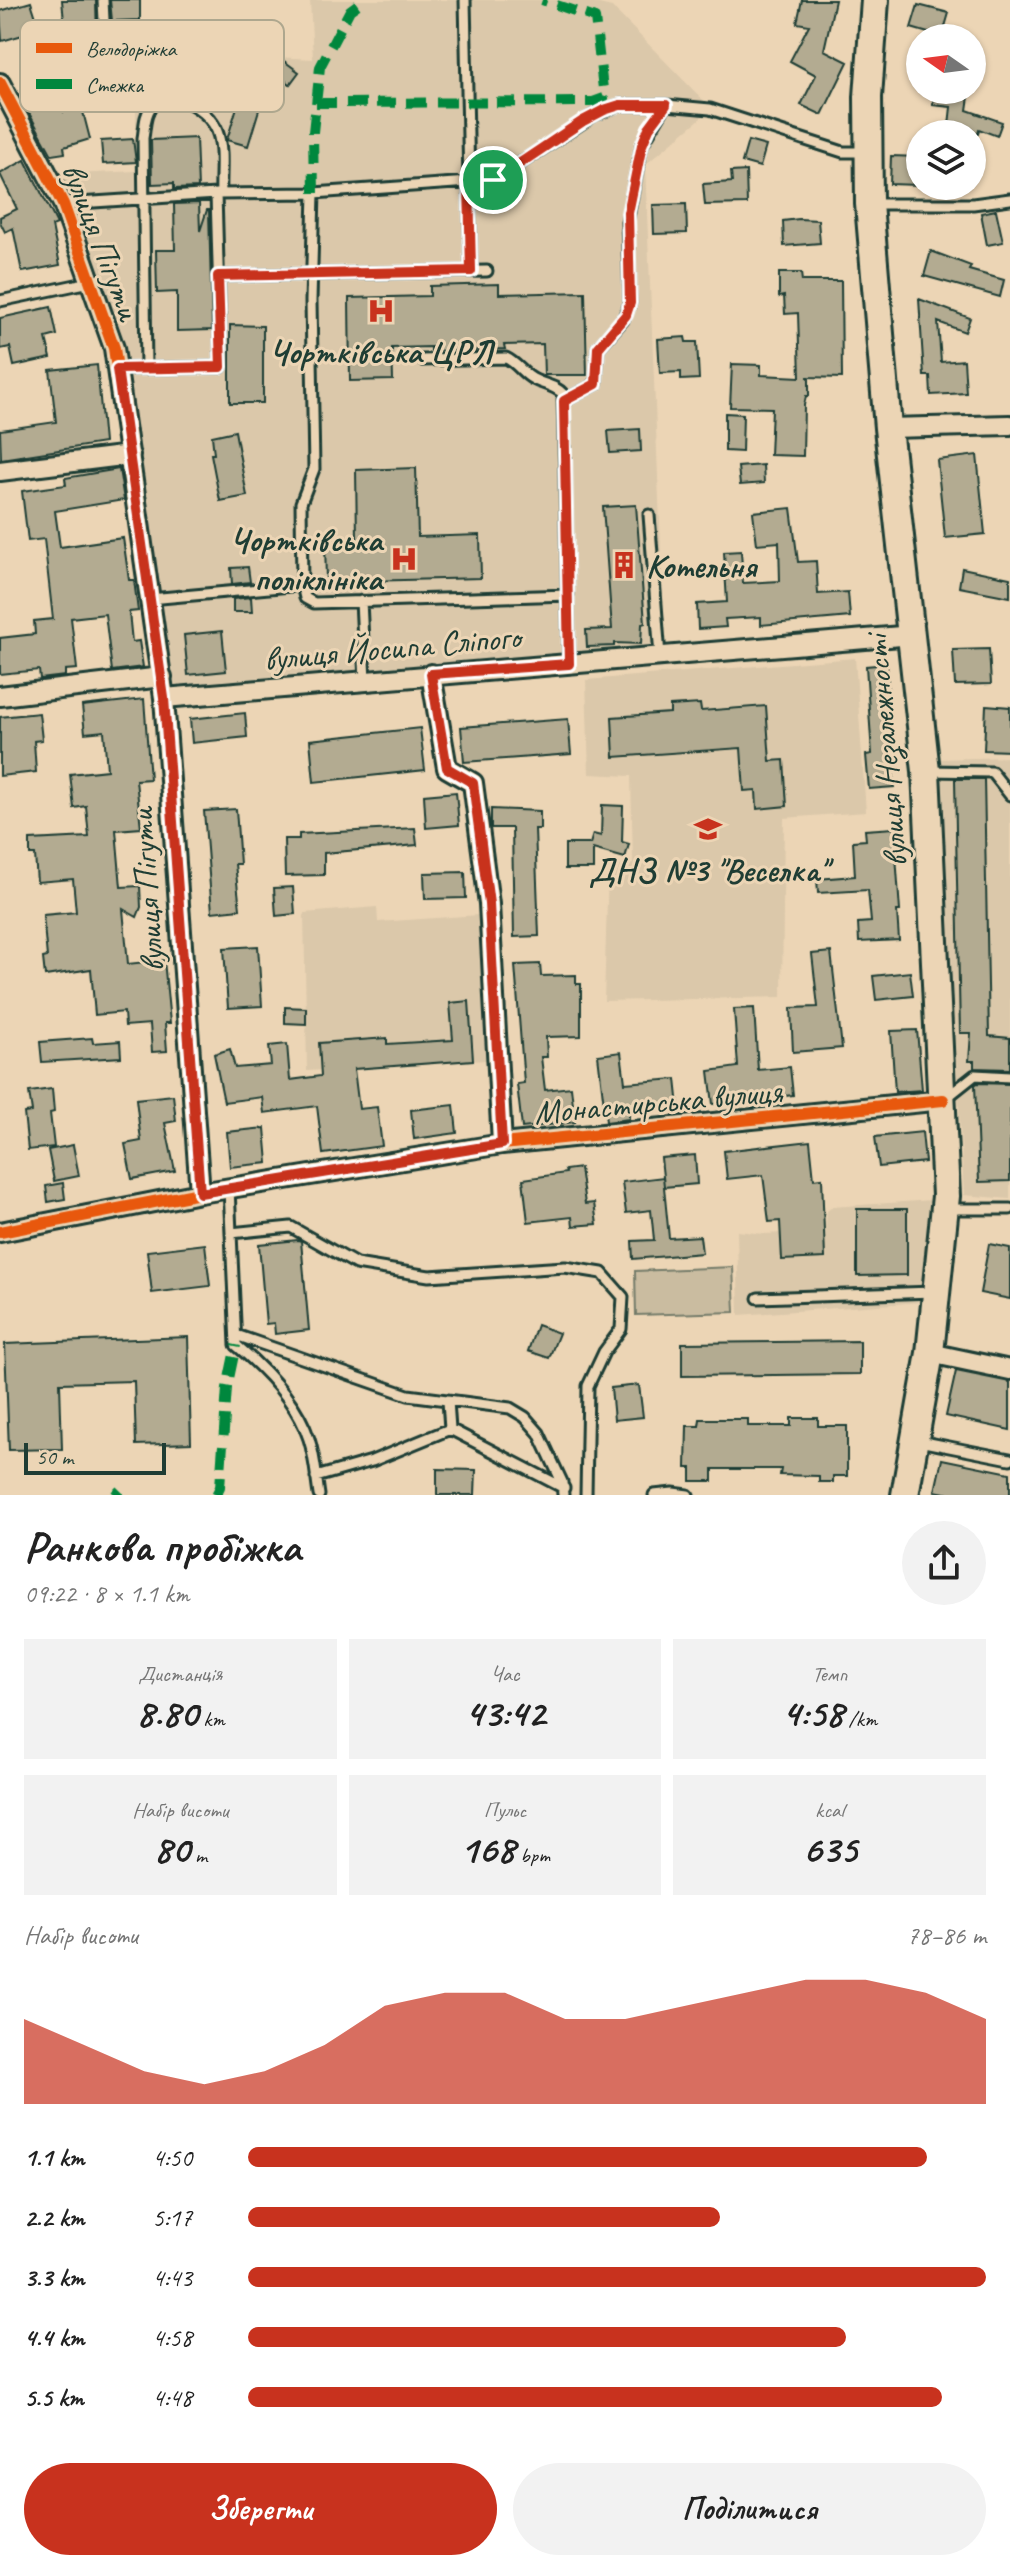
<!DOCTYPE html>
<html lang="uk">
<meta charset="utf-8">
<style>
:root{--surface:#fff;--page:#f2f2f2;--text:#222;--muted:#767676;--accent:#c8321e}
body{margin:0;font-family:Caveat,sans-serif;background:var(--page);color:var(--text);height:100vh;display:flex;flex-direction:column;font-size:30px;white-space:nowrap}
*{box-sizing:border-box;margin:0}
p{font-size:26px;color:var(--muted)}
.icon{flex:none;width:44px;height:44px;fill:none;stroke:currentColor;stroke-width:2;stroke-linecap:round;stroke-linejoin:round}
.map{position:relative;height:1495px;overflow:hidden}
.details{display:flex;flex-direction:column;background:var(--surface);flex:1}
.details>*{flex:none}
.needle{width:52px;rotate:284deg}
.buttons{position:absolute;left:906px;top:24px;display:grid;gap:16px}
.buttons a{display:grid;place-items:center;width:80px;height:80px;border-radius:50%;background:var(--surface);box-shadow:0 2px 6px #0004;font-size:40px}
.scale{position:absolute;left:24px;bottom:20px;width:142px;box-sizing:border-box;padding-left:8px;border:4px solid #1f3d34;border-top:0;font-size:22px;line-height:28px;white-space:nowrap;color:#1f3d34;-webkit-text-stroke:6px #ecd5b5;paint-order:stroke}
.pin{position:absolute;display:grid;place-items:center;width:68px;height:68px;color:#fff;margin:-34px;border:4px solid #fff;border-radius:50%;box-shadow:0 2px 8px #0007}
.round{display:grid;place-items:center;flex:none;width:84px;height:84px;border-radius:42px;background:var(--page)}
.head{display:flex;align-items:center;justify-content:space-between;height:136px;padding:0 24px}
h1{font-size:44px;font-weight:700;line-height:60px}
.stats{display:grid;grid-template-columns:repeat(3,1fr);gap:12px;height:136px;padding:8px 24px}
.stats div{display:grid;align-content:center;border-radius:0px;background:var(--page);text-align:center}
.stats b{font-size:40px;font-weight:700}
.stats small{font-size:22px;font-weight:400}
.stats p{font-size:22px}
.chart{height:224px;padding:16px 24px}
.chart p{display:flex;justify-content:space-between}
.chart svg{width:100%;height:144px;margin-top:8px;fill:var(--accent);opacity:.7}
.button{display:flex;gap:16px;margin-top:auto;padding:16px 24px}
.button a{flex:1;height:92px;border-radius:48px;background:var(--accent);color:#fff;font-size:32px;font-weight:700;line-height:92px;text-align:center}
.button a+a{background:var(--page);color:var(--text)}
ul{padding:0 24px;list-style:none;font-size:26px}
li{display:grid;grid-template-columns:128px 96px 1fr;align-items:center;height:60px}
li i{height:20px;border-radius:10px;background:var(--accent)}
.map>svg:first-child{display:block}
.built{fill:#dbc8aa}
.green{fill:#cabca0;stroke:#747c6a;stroke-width:2}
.building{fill:#b3ab91;stroke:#1f3d34;stroke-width:2}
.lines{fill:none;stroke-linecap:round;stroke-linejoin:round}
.service-casing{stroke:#1f3d34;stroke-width:15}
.minor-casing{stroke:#1f3d34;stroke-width:24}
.secondary-casing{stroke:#1f3d34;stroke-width:32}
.service{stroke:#ecd5b5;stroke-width:9}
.minor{stroke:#ecd5b5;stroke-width:18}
.secondary{stroke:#ecd5b5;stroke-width:26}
.quiet{stroke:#00873e;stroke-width:10;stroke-dasharray:20 10;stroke-linecap:butt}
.cycleway-casing{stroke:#ecd5b5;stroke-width:17}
.cycleway{stroke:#e8590c;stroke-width:12}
.route-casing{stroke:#fff;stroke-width:16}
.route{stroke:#c8321e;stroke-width:10}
.labels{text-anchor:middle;stroke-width:6;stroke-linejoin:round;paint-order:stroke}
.street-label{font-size:34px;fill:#1f3d34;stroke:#ecd5b5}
.poi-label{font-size:34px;font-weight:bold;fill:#1f3d34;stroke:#ecd5b5}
.key{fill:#ecd5b5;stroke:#aea78e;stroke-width:2}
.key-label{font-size:22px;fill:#1f3d34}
</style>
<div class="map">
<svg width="1010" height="1495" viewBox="0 0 1010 1495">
<rect width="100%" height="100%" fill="#ecd5b5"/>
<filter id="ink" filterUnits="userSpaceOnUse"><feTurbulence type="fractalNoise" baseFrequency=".0125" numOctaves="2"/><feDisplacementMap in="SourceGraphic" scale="16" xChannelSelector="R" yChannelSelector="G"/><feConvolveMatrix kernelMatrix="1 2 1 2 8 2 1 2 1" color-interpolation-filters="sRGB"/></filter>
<g filter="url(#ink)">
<!-- built -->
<path class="built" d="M310 0H582L612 7 705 102 701 118 645 165 665 644 173 687 128 361 96 261 55 175 136 171V72L218 66 253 67 256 56 313 59Z
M855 658 866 812 784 818 782 997 604 1001 608 867 633 864 631 776 589 774 586 680Z
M1010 757V1199L964 1195 938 759Z
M377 907 378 922 479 915 486 1060 307 1071 304 913Z
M932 1200 921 1302 739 1315 737 1231 764 1234 825 1231 827 1211 832 1207Z"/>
<!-- green -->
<path class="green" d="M733 1267 735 1312 636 1315 635 1271Z"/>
<!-- building -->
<path class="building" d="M62 0H96L97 39 66 42Z
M110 0H140V20L112 21Z
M802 0H835L824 50 848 62 822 115 801 105 816 75 790 61 809 25 797 23Z
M31 2 40 30 2 41 0 11Z
M918 5 949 13 942 37 911 28Z
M284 61 299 72 290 84 275 73Z
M247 74 268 80 248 146 227 140Z
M56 87 64 112 82 108 90 139 64 147 65 153 52 155 30 115 25 94Z
M934 90H970L967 110 1002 122 997 136 979 129 978 134H948L951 107 933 105Z
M196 138 198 188 174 189V183L152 184 151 140Z
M133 139 136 162 103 164 101 141Z
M748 141 766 146 760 167 742 162Z
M891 156 919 157 918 185 890 184Z
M25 160 57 224 52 226 60 265 22 272 13 228 5 232 0 222V217L17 209 0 174Z
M746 171 747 204 705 205 703 184 732 182 731 172Z
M199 203 200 231 207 210H209L212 330 177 331V292L157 293 156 250H175L174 204Z
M686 204 687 233 654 234 653 205Z
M996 210 1003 242 987 245 981 213Z
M799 219 818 220 820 243 784 246 783 221Z
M931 251 971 266 969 270 1004 280 1000 297 924 276Z
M779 273H801L802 281H841L842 378 807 377H809V396H806L804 405 803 456 770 455 772 408 730 407 732 364 761 365V375L800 377 798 313 785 314 784 296 779 297Z
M499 284V294L585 292 587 375H544L543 344 504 345 505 349 431 351V347L392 348 393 380 350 381 349 298 430 296V286Z
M919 299 970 318 965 332 938 322 941 362 964 360 966 393 931 395 930 376H924Z
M51 307 57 335 46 338 51 358 14 366 10 347 0 349V318Z
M230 325 263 326V403H230Z
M685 337 686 342H697L699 379 681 380V372L660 373 658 339Z
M97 365 104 443 1 459 0 430 56 422 50 370Z
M725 413 743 414 742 452 725 451Z
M640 429 641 451 610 453 608 431Z
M235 431 247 496 220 501 211 454H214L212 436Z
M977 455 985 534 945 538 937 460Z
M763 465 764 483 740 485 738 467Z
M416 468 418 537 480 535 481 578 326 582 325 539 357 538 356 470Z
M119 469 124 500 55 511 60 547 123 538 129 580H134L138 611 129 612 132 642 139 641 143 667 112 671 105 614 71 618 77 669 65 670V676L40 679 39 670 0 674V638L35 634 34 621 53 619 44 539 28 541 22 491 66 485 65 478Z
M636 505 645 623 642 624 641 644 614 643V646L587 647 586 630 612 629 603 507Z
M791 508 798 562 816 561 818 594 848 592 850 617 761 625V617L725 619 726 627 698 629 697 604 727 602 724 552 741 551 743 583 780 581 779 542 757 544 753 512Z
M248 567 250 582 232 584 231 568Z
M962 568 1010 578V597L959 587Z
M251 597 252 612H233V599Z
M222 631 226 671 188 675 184 635Z
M989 649 991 684 955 685 953 650Z
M887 664 894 787 869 789 866 755 872 754 866 666Z
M144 699 150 779 136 780 141 828 116 830 121 887 140 886 141 907 137 917 123 909 128 964 164 960 170 1023H165L167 1051 152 1052 150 1024 125 1026 124 1012 95 1015 91 969 45 976 43 958 47 957 43 915 76 912 73 879 37 882 35 855H30V840L89 837 86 806 74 808 70 774 107 770 104 731 85 733 82 706Z
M700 704 701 711 766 706 770 761 784 760 787 806 757 809 756 790 744 791 741 748 614 757 612 717 670 713V706Z
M986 705 1010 707V751L984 750Z
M39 713 42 740 34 741 36 772 0 776V717Z
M245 713 247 737 192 743 190 719Z
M568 719 571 754 464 762 461 727Z
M420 728 425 770 314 782 310 740Z
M955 779H984L989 1036 1010 1038V1069L974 1068V1061H969L971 1033H960Z
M456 792 459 825 426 828 424 795Z
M602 805 623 806 622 842 629 844 625 858 593 849V869H565V844H590L593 834 601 836Z
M236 809 240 864H235L240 909 212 912 204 811Z
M491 809 540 811V829H535L539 936 514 937 512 828H491Z
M415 828 417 845 324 853V875L285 876 284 839H299V834Z
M894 828 900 911H897L899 940 859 942 858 923 871 922 868 890 818 893 817 879 855 876 853 841 866 840 865 830Z
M465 872 466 898 425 899 424 873Z
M293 887 295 914 276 916 274 888Z
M258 946 262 1006 228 1008 224 948Z
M831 952 842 1048 793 1052 791 1008 818 1007 812 954Z
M540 964 541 976 576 975V984H581V1036L546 1037 547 1057H541L545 1090 571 1087 575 1122 522 1128 517 1084 524 1083 515 965Z
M910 972 913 996 876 1000 873 976Z
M469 1001 473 1060 354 1069 359 1109 377 1107 382 1146 323 1154 317 1106 264 1113 262 1097 224 1102 214 1054 230 1049 235 1068 271 1065 269 1046 287 1044 290 1080 321 1076 319 1043 387 1038V1044L453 1040 450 1003Z
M285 1007 306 1008V1024L285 1023Z
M754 1008 758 1070 790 1067 793 1095 713 1104 709 1071 738 1067 734 1009Z
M917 1030 922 1090 895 1092 891 1031Z
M92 1038 93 1043 120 1041 121 1057 42 1062 40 1042Z
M621 1052 625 1083 676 1079 679 1107 629 1112V1119L606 1122 598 1055Z
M977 1083 1010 1084V1181L979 1182 975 1085Z
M52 1089 54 1112 50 1113 54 1147 28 1150 24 1113 32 1112 29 1092Z
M173 1095 176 1121 165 1123 175 1171 132 1179 125 1144 141 1141 136 1099Z
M454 1105 457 1133 414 1139 411 1110Z
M265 1128 268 1163 230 1167 227 1132Z
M922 1132 925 1162 879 1167 875 1137Z
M810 1141 814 1179 822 1178 825 1258 782 1260 780 1221 769 1222 763 1175 727 1179 724 1151Z
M73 1145 79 1176 54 1181 48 1150Z
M695 1155 697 1184 664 1187 669 1238 700 1236 702 1253 633 1259 632 1241 654 1240 651 1210 626 1213 622 1182 663 1177 664 1186 661 1158Z
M580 1168 585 1204 594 1203 597 1224 573 1226 572 1217 528 1222 523 1179 566 1173 565 1170Z
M63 1183 65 1199 48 1202 46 1186Z
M857 1209H907V1275L857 1276Z
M298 1240 301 1241 309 1330 275 1334 274 1323 266 1324 259 1244Z
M205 1244 210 1286 152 1293 147 1251Z
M989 1244 1010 1248V1299L980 1293Z
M537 1325 559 1333 549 1358 528 1351Z
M188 1337 191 1443 136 1445 134 1381 60 1383 62 1449 9 1450 5 1344Z
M860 1341V1374L682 1376V1343Z
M956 1371 1010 1382V1430L946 1416Z
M639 1385 643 1417 614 1420 611 1388Z
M791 1418H818V1426H847V1476H833V1482H819V1476L780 1475 781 1469H713V1481H691V1468H686L687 1426H699L700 1419H748V1426H791Z
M942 1459 1010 1473V1495H954L935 1491Z
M437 1469 476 1470 475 1495H437Z"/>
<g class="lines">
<!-- service casing -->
<g class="service-casing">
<path id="service" d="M103 0 105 40
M465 0 469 182 498 178 594 115 620 105H666L710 109 843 152H867
M314 193 469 182 471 271
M63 204 216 194 314 193 311 301 314 469 301 503 302 585
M870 204H973L1010 199
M218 276 487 271
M0 301 90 282
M422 360 506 358C517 363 523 374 533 379 544 385 555 385 563 394L569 664
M146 368 143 138C145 128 144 116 151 107 169 83 209 110 217 131 224 149 220 174 221 194
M117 369 221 367 216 194
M564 401 596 384 598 348 623 320 630 303 627 222 642 145 666 105
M649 515 660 656
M150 599 302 585 305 598 314 603 568 595
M361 601 365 681
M928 771 992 772 1010 795
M946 1098 975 1075 1010 1077
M229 1188 236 1345C266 1370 297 1402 309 1439 315 1457 316 1476 319 1495
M945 1209H1010
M231 1233 291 1227 356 1264 429 1276 565 1267 602 1273 623 1297 621 1329 604 1352 588 1386 586 1495
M758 1298 933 1292
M236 1335 408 1395 510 1408 525 1417 539 1433 562 1482 563 1495
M450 1429 564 1488
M919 1441 1010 1459
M316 1477 372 1461 450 1429 448 1401
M654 1495 673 1493 688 1495"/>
</g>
<!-- minor casing -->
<g class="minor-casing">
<path id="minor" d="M0 83 63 204 114 348 164 698 200 1193
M888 428 1010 425
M0 471 130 455
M431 674 447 768 473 783 489 904 502 1144
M0 696 162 677
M164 698 913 635
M0 1232 200 1193 502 1144 943 1100
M930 1353 1010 1370"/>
</g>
<!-- secondary casing -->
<g class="secondary-casing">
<path id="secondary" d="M875 0 868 97 869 204 888 428 926 771 946 1196 930 1353 905 1495"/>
</g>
<!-- service -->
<use href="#service" class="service"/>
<!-- minor -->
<use href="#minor" class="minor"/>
<!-- secondary -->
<use href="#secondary" class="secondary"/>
<!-- quiet -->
<path class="quiet" d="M316 103 593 102 604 98 595 18 542 0
M314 193 313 132 320 67 350 10 364 0
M115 1495 120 1490
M216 1495 220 1487 227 1388 236 1345"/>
<!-- cycleway casing -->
<g class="cycleway-casing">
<path id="cycleway" d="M0 83 63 204 114 348 164 698 200 1193
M0 1232 200 1193 502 1144 943 1100"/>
</g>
<!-- cycleway -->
<use href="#cycleway" class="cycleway"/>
</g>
</g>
<g class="lines" filter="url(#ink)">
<!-- route casing -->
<g class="route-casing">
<path id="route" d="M620 105H666L649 128 642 145 628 213 630 303 626 315 598 348 596 384 564 401 569 664 431 674 447 768 473 783 489 904 502 1144 200 1193 164 698 117 369 221 367 218 276 471 271 469 182 498 178 583 121 604 110Z"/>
</g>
<!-- route -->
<use href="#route" class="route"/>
</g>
<!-- icons -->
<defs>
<g id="hospital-bare" transform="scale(2.16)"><path d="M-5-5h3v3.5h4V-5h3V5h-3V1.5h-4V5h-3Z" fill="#c8321e" stroke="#ecd5b5" stroke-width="2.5" paint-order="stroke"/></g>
<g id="building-bare" transform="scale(2.16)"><path d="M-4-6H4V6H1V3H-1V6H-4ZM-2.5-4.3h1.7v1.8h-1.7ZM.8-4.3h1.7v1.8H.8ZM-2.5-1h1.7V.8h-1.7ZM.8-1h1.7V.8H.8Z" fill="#c8321e" stroke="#ecd5b5" stroke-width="2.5" paint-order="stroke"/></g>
<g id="school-bare" transform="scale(2.16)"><path d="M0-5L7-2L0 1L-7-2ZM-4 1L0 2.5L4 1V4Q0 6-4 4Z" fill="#c8321e" stroke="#ecd5b5" stroke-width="2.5" paint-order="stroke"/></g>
</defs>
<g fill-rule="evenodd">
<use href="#hospital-bare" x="381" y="311"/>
<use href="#hospital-bare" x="404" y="559"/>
<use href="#building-bare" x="624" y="565"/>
<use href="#school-bare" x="708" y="829"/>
</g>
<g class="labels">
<!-- street labels -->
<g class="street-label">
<text transform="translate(102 241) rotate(69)" y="12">вулиця Пігути</text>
<text transform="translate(392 647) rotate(-5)" y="12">вулиця Йосипа Сліпого</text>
<text transform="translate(885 751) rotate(-95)" y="12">вулиця Незалежності</text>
<text transform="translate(146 890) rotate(-94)" y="12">вулиця Пігути</text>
<text transform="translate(658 1101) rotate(-5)" y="12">Монастирська вулиця</text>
</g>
<!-- poi labels -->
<g class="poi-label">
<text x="381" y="363">Чортківська ЦРЛ</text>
<text x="382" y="551" text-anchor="end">Чортківська<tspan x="382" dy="39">поліклініка</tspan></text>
<text x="646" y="577" text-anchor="start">Котельня</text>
<text x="708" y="881">ДНЗ №3 "Веселка"</text>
</g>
</g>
<!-- legend -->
<rect x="20" y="20" width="264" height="92" rx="12" class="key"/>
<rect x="36" y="43" width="36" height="10" fill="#e8590c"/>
<rect x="36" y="79" width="36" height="10" fill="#00873e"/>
<g class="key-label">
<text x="86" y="56">Велодоріжка</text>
<text x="86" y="92">Стежка</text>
</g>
</svg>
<div class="buttons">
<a><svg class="needle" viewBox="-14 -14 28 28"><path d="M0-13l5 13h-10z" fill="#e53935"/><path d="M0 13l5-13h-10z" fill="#767676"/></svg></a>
<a><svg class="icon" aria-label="layers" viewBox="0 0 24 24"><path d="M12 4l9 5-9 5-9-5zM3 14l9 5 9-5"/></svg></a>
</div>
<div class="scale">50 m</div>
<div class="pin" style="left:493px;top:180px;background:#1e9e55"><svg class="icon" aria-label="arrive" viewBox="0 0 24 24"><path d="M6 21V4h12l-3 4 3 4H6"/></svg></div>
</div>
<section class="details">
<div class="head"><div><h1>Ранкова пробіжка</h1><p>09:22 · 8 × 1.1 km</p></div><a class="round"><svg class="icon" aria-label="share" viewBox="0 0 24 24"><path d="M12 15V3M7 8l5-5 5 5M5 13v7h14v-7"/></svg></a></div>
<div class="stats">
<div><p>Дистанція</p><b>8.80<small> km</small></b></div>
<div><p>Час</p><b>43:42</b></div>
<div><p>Темп</p><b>4:58<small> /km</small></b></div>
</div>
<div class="stats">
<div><p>Набір висоти</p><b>80<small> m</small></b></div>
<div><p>Пульс</p><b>168<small> bpm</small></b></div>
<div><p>kcal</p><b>635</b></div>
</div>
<div class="chart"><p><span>Набір висоти</span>78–86 m</p>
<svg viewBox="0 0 160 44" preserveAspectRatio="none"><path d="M0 44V18L10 26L20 34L30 38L40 34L50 26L60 14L70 10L80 10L90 18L100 18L110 14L120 10L130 6L140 6L150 10L160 18V44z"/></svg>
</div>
<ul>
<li><b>1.1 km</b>4:50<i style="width:92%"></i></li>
<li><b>2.2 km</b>5:17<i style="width:64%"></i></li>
<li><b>3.3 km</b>4:43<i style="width:100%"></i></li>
<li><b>4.4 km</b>4:58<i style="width:81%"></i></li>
<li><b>5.5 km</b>4:48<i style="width:94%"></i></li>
</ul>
<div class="button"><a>Зберегти</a><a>Поділитися</a></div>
</section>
